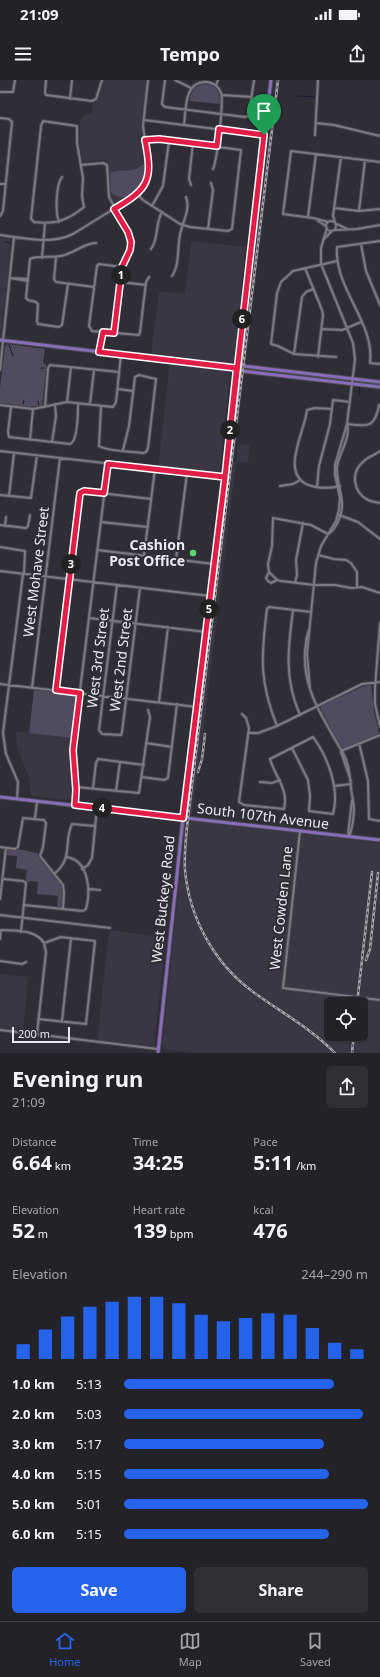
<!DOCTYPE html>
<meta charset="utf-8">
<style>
:root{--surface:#232228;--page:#2f2f34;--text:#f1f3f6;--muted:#a3a4a8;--line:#403f45;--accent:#2563eb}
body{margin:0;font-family:"Noto Sans",sans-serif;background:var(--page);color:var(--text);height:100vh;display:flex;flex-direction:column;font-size:15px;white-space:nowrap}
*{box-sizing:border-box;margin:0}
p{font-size:13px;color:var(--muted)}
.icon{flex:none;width:22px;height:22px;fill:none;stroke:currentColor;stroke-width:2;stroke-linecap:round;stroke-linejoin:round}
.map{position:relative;height:973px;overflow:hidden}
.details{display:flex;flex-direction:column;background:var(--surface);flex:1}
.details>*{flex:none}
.tools{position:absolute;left:324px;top:917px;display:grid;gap:8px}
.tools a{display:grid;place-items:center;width:44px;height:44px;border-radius:6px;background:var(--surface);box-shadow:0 1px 3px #0004,0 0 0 1px var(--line);font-size:20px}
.scale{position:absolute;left:12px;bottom:10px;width:58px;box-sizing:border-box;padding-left:4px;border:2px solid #ebe9ef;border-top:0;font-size:11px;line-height:14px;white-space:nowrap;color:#ebe9ef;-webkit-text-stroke:3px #2f2d36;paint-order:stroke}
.pin{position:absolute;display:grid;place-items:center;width:34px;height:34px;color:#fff;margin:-41px -17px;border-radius:50% 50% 50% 0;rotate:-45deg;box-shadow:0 0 4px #0007}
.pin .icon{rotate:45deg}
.km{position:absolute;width:20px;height:20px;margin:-10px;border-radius:50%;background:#222;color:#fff;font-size:11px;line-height:20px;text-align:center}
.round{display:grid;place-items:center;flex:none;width:42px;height:42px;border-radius:6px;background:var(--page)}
.overview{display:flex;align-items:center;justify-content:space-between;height:68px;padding:0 12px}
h1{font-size:22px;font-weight:700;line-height:30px}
.metrics{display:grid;grid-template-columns:repeat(3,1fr);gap:6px;height:68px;padding:4px 12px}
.metrics div{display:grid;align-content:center}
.metrics b{font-size:20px;font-weight:700}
.metrics small{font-size:11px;font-weight:400}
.metrics p{font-size:11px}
.chart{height:112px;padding:8px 12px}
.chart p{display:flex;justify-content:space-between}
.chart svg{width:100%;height:72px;margin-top:4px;stroke:var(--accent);stroke-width:6}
.button{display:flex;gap:8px;margin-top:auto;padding:8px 12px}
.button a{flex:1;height:46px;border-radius:6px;background:var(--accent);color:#fff;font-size:16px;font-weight:700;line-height:46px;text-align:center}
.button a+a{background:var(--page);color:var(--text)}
ul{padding:0 12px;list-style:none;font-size:13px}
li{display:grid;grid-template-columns:64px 48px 1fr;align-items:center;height:30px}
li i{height:10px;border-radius:5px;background:var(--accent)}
.status{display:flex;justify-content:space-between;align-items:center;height:28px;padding:0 20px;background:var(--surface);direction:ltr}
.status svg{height:11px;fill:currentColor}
header{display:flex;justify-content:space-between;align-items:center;height:52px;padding:0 12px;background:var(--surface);font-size:18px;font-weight:700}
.tab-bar{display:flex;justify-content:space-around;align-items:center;height:56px;border-top:1px solid var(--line);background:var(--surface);font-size:11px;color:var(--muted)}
.tab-bar a{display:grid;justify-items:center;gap:2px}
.tab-bar .current{color:var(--accent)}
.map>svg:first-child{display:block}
.built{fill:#3a3644;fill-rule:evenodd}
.green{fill:#514b5f}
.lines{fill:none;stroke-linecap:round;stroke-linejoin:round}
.stream{stroke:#1e1630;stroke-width:1}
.minor-casing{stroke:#4a484f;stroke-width:4}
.major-casing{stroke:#4a484f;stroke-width:5}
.minor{stroke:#7b7983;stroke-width:2}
.major{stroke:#886eba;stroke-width:3}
.rail-casing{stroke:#a9a7ae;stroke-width:2.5}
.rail{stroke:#2f2d36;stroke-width:1;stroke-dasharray:3;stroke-linecap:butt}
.route-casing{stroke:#fff;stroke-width:8}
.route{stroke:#e11d48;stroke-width:5}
.poi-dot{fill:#5ad56f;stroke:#2f2d36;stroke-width:1.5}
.labels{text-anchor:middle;stroke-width:4;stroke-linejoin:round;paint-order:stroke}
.poi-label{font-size:14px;font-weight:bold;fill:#ebe9ef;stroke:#2f2d36;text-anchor:end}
.street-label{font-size:14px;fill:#ebe9ef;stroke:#2f2d36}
</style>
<div class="status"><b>21:09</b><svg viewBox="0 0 49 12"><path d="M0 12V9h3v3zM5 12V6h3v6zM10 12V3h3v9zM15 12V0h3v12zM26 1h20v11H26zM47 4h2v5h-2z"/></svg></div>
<header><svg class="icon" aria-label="menu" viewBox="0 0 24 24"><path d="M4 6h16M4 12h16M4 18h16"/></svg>Tempo<svg class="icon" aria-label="share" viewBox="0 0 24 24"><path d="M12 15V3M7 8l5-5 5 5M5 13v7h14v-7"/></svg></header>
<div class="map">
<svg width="380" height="973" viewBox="0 0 380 973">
<rect width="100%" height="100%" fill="#2f2d36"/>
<!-- built -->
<path class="built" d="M103 0H146L141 45 146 78V93L142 105 135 113 115 125 109 113V83L105 80 82 82 79 63 80 47 79 44 85 34H92L93 23 97 21 100 8Z
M275 0H280L234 381H236L238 364 250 365 248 383 236 382 203 654 191 741 380 763V973H197L162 969 185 744ZM331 924H361V954H331Z
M0 158H9L11 161 2 255 0 257Z
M191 161 246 167 234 280 232 283 151 275 159 211 185 214Z
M170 283 180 286 228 290 230 292 220 392 218 393 158 387Z
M16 651 72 658 70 671 74 708 73 720 31 716 29 698 17 667Z
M109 850 166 857 154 966 97 960Z
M0 894 28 897 23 951 0 948Z"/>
<!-- green -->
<path class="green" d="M202 4C215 3 221 12 220 24L189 21 193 9Z
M142 85H144C148 99 135 112 123 118L113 114 111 112 110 93C121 88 133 94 142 85Z
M7 264 45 269 43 283 46 285V288L42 326 28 327 0 323V308L5 267Z
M371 604 374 632 379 652 378 654 345 668H341L321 630V626L362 607Z
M34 610 77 615 72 658 29 653Z
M6 768C17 768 26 771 37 773L40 776 60 801 64 809 63 829 57 828 58 816 37 814 38 802 30 801 26 803 25 802 27 790 16 788 17 776 5 775Z"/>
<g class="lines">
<!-- stream -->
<path class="stream" d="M297 16 315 17
M6 162 11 163
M9 265 13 276
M41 288H44
M359 307 360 314
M38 321 39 325
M23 324 24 320"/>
<!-- minor casing -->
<g class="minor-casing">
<path id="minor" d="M46 0 45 13 46 15 92 21 96 19 102 0
M165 0 162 24 165 27 245 37 248 36 249 34 254 0
M175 0 191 8
M216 5 218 0
M0 12H13L15 0
M222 15 252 17
M70 19 72 0
M0 38 9 39 12 42 3 131 0 136
M144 40 264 55
M43 41 77 46V63L83 98 82 116 84 127C68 140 55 145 34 142L31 139 41 46Z
M316 43 334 45 380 56
M184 45C186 30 184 0 207 2 214 3 219 7 221 13 224 20 217 81 213 89
M315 55 318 0
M217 66 218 50
M81 85 103 83 107 85 109 117 128 152 131 162 130 170 122 187 114 253
M0 104H5
M191 105 189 99 193 63
M137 114 143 120 180 144 190 147 228 151 232 149 241 70 159 59 145 60
M152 126 163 106 169 61
M334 128 359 131 380 129
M359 131 365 80
M308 137 316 74
M326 146a5 5 0 1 1 10 0a5 5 0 1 1-10 0Z
M318 141 326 146
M59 142C55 132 56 105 62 97
M328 142 313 138 283 134 291 71 380 82
M335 142 333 136 341 77
M337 144 347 149
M208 149 213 110 211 103
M335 150 357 149 380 145
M0 155C24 158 51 165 73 154L133 117 145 104 149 88 143 46 148 0
M323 160 332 151
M380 161 337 167C334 209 375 242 370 283L380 284
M361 164 366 191 380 225
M151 169C159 159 155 143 162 132
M56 177 54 199 56 202 94 207
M42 178 45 143
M122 187 99 184 97 186 89 246 92 251 139 255 140 252 146 202 149 197
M305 188 322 230 323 235 318 277
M172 196C180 185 177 167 180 155 182 143 191 129 186 117
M10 198 28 201
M10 198 28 199
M120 202 146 205
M68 204 62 245 59 247 38 244 37 241 38 224 36 222 28 220 26 218 30 179C36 175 53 178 61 176 73 174 86 162 96 163
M322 249 342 250 361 242
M100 271 103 252
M99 272 100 252
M294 274 302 217 306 212 313 209
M336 277 294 274 278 266 271 264 277 213 281 202 293 191 337 181
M0 290 14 157
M118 309 133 311
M67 322 71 287
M90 324 94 290
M0 325 33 329 67 322 113 327 116 322 121 274
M101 326 99 366C109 372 131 371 143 373L146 372 148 368 156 299 139 295 135 297 129 346 123 370
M11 327 8 352 9 357 70 364C78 361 78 332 78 323
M45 327 48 288 50 285 119 292
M332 329 315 328 307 330C305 351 281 391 306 404 318 409 328 409 340 406
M348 344C369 347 375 347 379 325H380
M30 360 33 329
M52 362 56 336 55 324
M0 371 225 397
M380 371C375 375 368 377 364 381 350 392 353 412 368 420 372 422 376 422 380 423
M280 406 293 404 300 400
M317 407 319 386 330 344 333 320 350 322
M0 415 31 418 37 375
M9 416 14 373
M339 435 358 442 380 459
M101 442 148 447
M0 445 26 448 28 446 30 435
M5 446 6 437
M328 454 311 445 273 438 272 466 268 484 269 492 277 500 281 501 314 505H335L351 508 362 507 380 513
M328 454C333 452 335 447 338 442 348 421 336 407 337 387 339 373 351 358 347 344
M0 467 25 471 24 494
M97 470 214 484
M144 475 155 389
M318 475 334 479 346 480 351 483 357 492V507
M176 479 187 393
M0 491 210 516
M269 492 266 498 268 501 271 503 277 500
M295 503 297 495 296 480 303 443
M117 505 99 650 102 654 121 655 122 652 140 508
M293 530C288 568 284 599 300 635
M89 538 206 552
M380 543 375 608V624L380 646
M309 550C306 556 306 564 305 571 302 611 326 642 344 675 352 690 349 705 353 720 355 731 353 747 349 757
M0 604 197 627
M32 608 60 378
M310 609 307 574 316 483 321 466 336 441 339 430 340 418 335 395V385L347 344 355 279 353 263 321 184V168L327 148
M56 610 80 413 84 411 151 419
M159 622 168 547
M242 634 246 638 249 648 239 722 244 725 284 729C289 709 275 697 270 679L313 657C328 677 340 710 333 734L309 731 310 716 308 700 292 668
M277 646C259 601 261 576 267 529L269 527 311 532
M248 653H258L277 646 362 604 380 602
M146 663 172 667
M359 663 368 701 369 739 380 741
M341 671 380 655
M341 672 351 701
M142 697 164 700 168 698 177 624
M260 702 272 703 280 700
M334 706 351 704
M76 707 139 713 150 637 148 630
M93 708 96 683 98 679 144 685
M116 711 120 682
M17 719 18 702 6 674 3 653 23 494
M75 725 76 707 73 667 108 384
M35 738 37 722
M300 751 283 908 380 920
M348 755 352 720
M0 767 15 769 18 767 23 738 44 740 46 743 43 767 40 776 63 805 64 813 63 829
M82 789 88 785 92 778 97 728
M54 794C74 778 63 763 72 744L95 746
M3 799 23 801 26 803 21 852
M89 809 100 810
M0 819 6 768
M24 825 83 831 86 829C91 811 89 781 67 777
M0 835 110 848
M0 859 1 850C15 851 36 849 44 863L61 857 95 861 86 944 38 939
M0 881 22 884 26 882
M62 941 71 858
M0 950 158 969
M37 954 46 872 44 863"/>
</g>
<!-- major casing -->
<g class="major-casing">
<path id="major" d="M0 260 236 288 244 286 380 302
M236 288 242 291 380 307
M0 717 380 760
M158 973 183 738 225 397 271 0"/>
</g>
<!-- minor -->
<use href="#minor" class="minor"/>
<!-- major -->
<use href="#major" class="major"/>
<!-- rail casing -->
<g class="rail-casing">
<path id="rail" d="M278 0 188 738C186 755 184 772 185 790 189 837 214 883 252 911 280 932 311 948 335 973
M198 692 202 679 205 654
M366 880 370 869 378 793
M357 924 372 792
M352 973 354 954"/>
</g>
<!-- rail -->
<use href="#rail" class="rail"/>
</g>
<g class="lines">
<!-- route casing -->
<g class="route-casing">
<path id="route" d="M264 55 219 49 217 66 159 59 145 60C153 100 149 109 114 129L128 152 131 162 130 170 122 187 114 253 103 252 99 272 236 288V294L225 397 108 384 104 413 84 411 80 413 56 610 80 613 73 670 76 710 75 725 183 738 225 397 264 55"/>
</g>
<!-- route -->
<use href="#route" class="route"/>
</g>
<!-- markers -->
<circle class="poi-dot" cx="193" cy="473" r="4"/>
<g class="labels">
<!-- poi labels -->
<g class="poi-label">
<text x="185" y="470">Cashion<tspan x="185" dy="16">Post Office</tspan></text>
</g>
<!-- street labels -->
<g class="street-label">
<text transform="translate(36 492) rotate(-83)" y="5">West Mohave Street</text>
<text transform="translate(98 578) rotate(-83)" y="5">West 3rd Street</text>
<text transform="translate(121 580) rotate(-83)" y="5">West 2nd Street</text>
<text transform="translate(263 736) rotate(7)" y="5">South 107th Avenue</text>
<text transform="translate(163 819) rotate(-84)" y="5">West Buckeye Road</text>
<text transform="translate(281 828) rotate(-84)" y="5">West Cowden Lane</text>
</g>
</g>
</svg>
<div class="tools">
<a><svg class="icon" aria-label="locate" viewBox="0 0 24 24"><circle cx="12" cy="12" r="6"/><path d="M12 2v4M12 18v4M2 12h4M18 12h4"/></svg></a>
</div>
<div class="scale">200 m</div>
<div class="pin" style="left:264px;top:55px;background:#1e9e55"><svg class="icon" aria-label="arrive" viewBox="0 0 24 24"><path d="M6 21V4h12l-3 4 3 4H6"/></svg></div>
<b class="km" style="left:121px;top:195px">1</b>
<b class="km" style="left:230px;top:350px">2</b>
<b class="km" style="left:71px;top:484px">3</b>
<b class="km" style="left:102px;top:728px">4</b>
<b class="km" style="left:209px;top:529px">5</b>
<b class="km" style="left:242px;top:239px">6</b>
</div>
<section class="details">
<div class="overview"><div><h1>Evening run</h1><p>21:09</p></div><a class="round"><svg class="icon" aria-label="share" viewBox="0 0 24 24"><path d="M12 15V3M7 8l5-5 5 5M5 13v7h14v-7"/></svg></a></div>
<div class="metrics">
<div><p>Distance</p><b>6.64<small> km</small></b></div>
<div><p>Time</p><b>34:25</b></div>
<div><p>Pace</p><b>5:11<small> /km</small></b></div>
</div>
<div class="metrics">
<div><p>Elevation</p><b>52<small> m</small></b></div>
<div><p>Heart rate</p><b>139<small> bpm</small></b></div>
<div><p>kcal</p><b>476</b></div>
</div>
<div class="chart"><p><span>Elevation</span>244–290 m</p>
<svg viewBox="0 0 160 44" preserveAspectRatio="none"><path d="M5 44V35M15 44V26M25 44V18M35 44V12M45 44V9M55 44V6M65 44V6M75 44V10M85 44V17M95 44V21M105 44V19M115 44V16M125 44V17M135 44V25M145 44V34M155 44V38"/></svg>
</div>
<ul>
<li><b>1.0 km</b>5:13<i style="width:86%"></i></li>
<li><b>2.0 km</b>5:03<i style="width:98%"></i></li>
<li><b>3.0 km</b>5:17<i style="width:82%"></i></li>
<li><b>4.0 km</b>5:15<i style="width:84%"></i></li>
<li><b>5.0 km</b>5:01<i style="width:100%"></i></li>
<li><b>6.0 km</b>5:15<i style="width:84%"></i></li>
</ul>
<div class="button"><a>Save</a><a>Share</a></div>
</section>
<nav class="tab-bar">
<a class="current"><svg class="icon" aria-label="home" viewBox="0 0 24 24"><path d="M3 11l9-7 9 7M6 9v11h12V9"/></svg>Home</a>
<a><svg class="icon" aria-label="map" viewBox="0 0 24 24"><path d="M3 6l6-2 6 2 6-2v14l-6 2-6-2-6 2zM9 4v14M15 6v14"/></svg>Map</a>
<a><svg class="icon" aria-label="saved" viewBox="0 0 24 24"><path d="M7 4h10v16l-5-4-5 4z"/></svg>Saved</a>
</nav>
